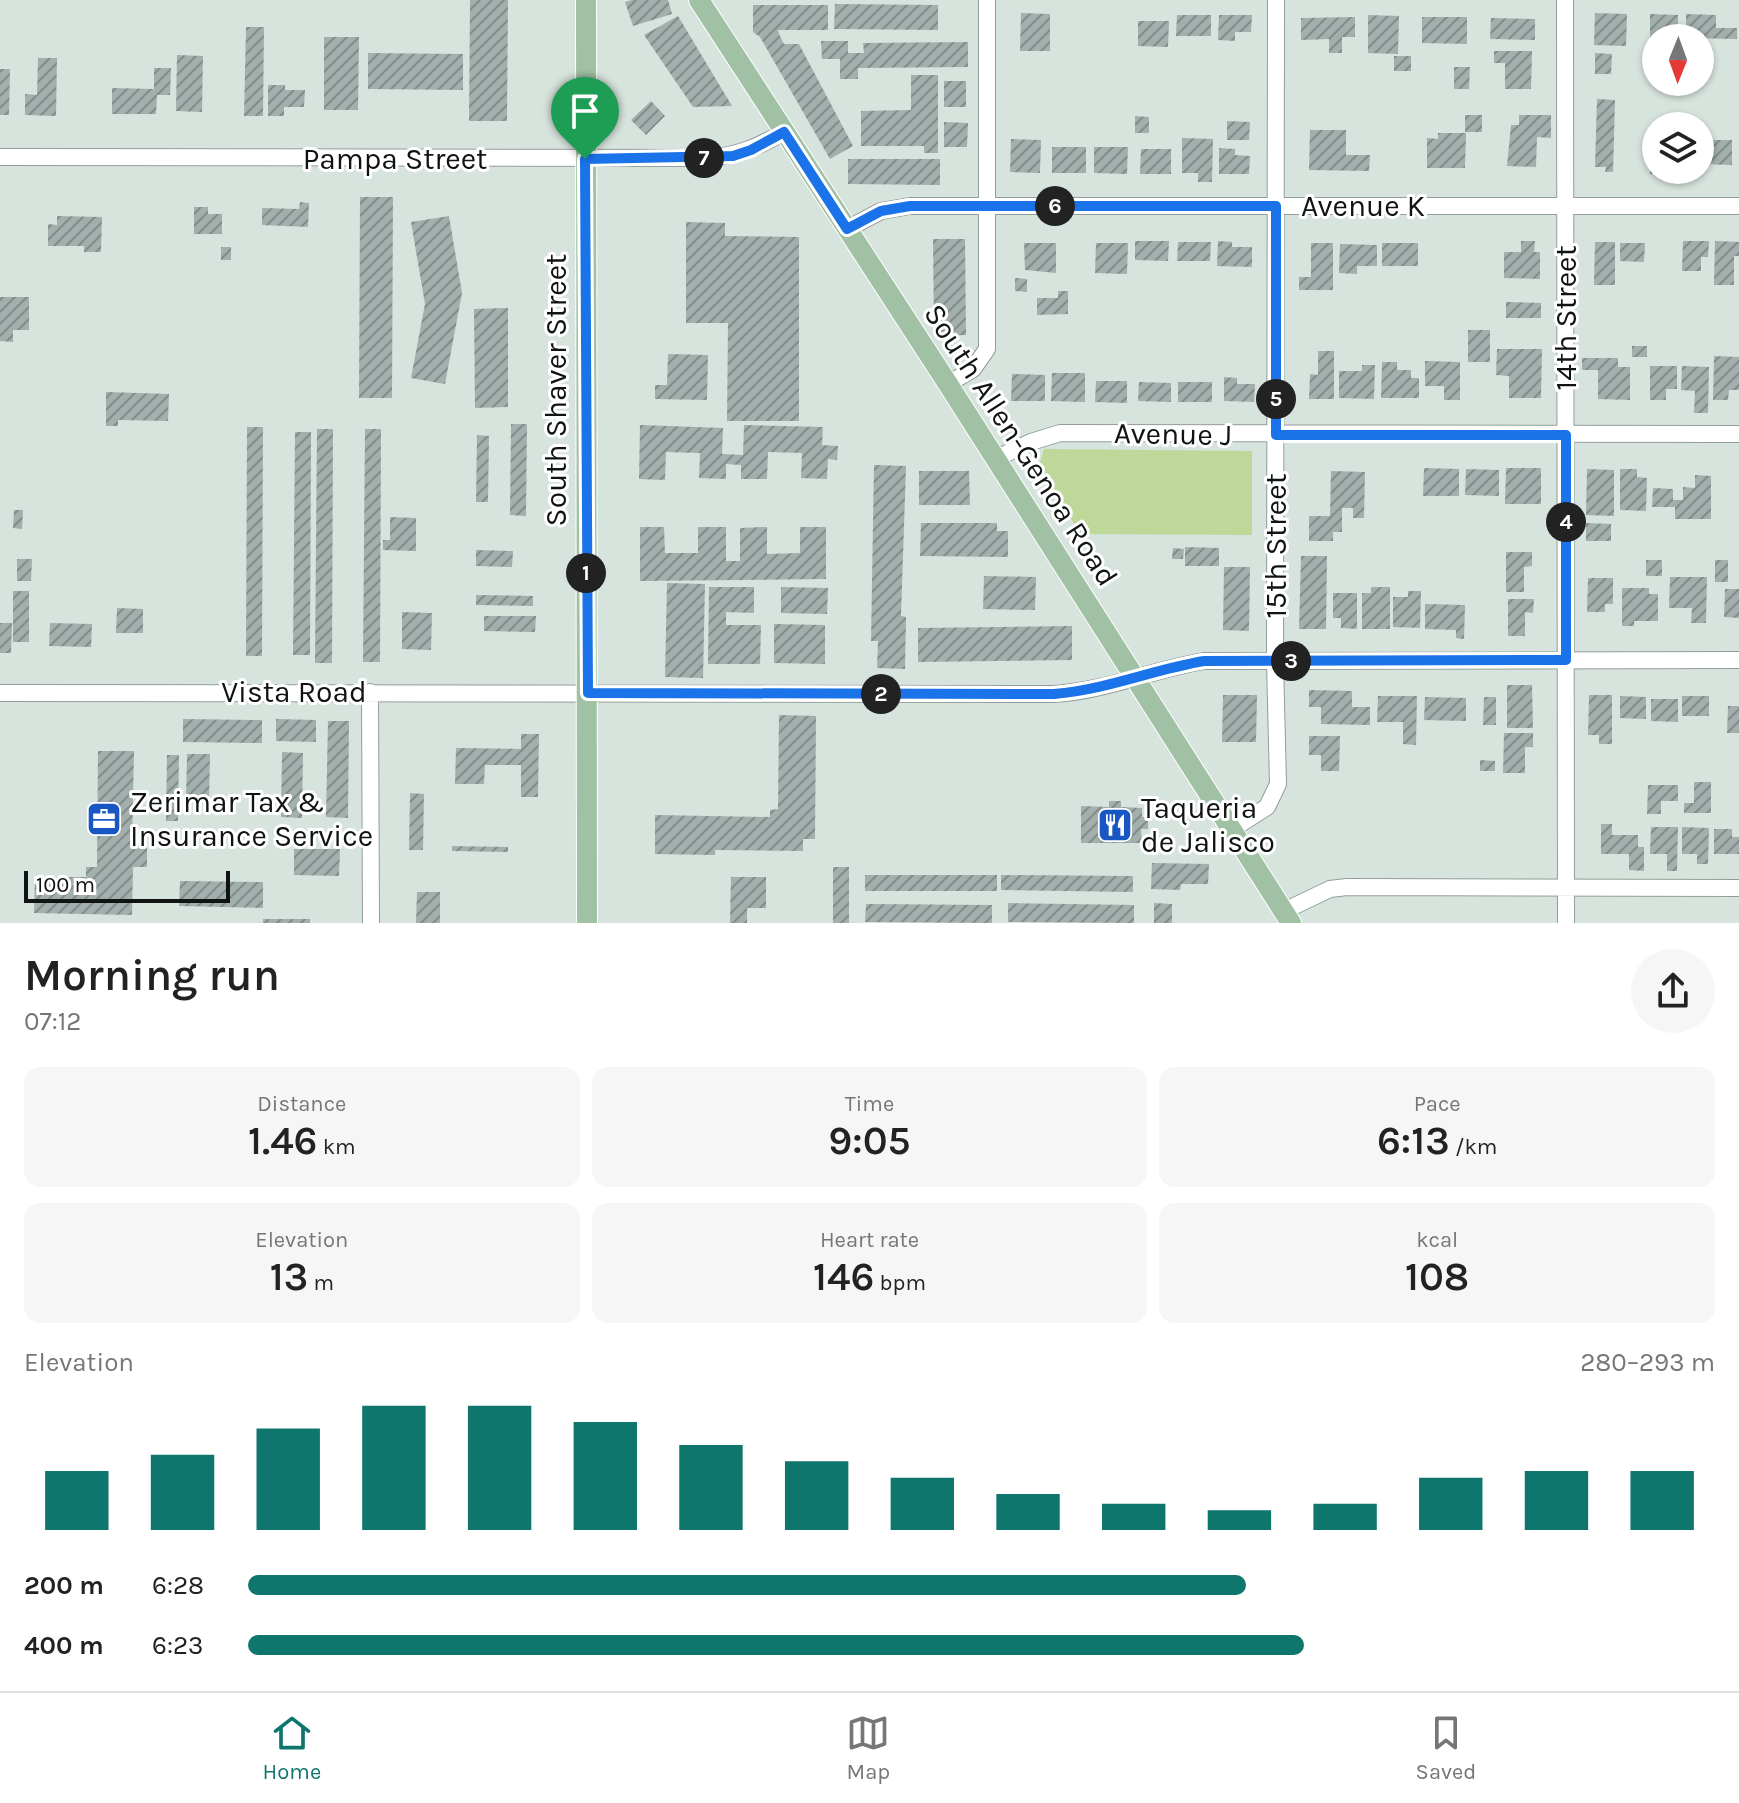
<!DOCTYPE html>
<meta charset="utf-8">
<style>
:root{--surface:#fff;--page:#f6f6f6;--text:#222;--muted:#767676;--line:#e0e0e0;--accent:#0f766e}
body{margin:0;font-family:Karla,sans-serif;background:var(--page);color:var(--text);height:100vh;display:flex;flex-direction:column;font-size:30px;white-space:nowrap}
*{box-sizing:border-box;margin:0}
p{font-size:26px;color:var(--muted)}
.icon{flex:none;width:44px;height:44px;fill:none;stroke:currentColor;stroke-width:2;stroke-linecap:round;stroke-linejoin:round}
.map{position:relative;height:923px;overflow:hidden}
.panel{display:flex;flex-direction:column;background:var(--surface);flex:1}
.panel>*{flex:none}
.needle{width:52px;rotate:181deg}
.fabs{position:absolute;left:1642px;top:24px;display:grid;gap:16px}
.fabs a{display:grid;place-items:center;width:72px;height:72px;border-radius:50%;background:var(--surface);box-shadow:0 2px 6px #0004;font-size:40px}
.scale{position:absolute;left:24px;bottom:20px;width:206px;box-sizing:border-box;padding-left:8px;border:4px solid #0f1311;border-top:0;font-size:22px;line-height:28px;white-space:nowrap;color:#0f1311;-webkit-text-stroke:6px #fff;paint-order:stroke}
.pin{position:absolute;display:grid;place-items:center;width:68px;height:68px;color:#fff;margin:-82px -34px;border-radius:50% 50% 50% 0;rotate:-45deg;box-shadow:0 0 8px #0007}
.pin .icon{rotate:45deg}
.km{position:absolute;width:40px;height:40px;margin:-20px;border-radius:50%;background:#222;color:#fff;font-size:22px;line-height:40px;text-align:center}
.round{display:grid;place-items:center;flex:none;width:84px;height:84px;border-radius:42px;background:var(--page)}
.head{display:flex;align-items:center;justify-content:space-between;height:136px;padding:0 24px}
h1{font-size:44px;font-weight:600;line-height:60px}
.stats{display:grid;grid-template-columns:repeat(3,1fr);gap:12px;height:136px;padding:8px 24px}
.stats div{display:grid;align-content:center;border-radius:16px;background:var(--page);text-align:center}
.stats b{font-size:40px;font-weight:600}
.stats small{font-size:22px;font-weight:400}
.stats p{font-size:22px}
.chart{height:224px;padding:16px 24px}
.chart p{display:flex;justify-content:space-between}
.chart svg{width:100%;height:144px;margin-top:8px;stroke:var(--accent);stroke-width:6}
ul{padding:0 24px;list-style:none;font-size:26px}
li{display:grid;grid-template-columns:128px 96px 1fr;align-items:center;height:60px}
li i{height:20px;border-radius:10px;background:var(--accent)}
.menu{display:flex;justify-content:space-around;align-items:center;height:112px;border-top:2px solid var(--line);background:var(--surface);font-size:22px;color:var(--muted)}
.menu a{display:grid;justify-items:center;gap:4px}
.menu .on{color:var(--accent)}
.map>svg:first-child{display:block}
.green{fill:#bdd899}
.building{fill:url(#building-hatch)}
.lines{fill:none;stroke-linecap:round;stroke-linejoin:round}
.minor-casing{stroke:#939e98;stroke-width:18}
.major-casing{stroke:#fff;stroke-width:22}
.minor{stroke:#fff;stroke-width:16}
.major{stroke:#a1c1a4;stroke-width:20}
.route-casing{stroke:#fff;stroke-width:16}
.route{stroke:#1a73e8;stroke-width:10}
.labels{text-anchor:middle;stroke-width:6;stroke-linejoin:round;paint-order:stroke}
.street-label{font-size:30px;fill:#0f1311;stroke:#fff}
.poi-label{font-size:30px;fill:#0f1311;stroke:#fff;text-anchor:start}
</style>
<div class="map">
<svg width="1739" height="923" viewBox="0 0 1739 923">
<defs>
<pattern id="building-hatch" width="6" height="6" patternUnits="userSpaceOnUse" patternTransform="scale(2)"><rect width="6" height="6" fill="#a2afac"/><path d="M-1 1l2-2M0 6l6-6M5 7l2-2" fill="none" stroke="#828d8b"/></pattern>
</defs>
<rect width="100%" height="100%" fill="#d7e3dd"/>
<!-- green -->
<path class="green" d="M1044 449 1252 451V535L1080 534 1039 465Z"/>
<!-- building -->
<path class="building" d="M470 0H508L507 121H469Z
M632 0H668L672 14 633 26 625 2Z
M835 4 938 5V30L834 29Z
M753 5H828V30H778L779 34 784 44H799L853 146 830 159 760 37 753 32Z
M1021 13 1050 14V51H1020Z
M1595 13 1627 14 1626 46 1594 45Z
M1650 14 1678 15V38L1650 39Z
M1686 14 1716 15V28H1737V39L1686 38Z
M1177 15H1211V36H1176Z
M1219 15H1252L1251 32H1235V41L1218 40Z
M1368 15 1399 16 1398 54 1368 53Z
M678 16 732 106 693 107 644 35Z
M1355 17V37H1342V53H1329V39L1301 40V18Z
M1422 17H1467V44L1422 43Z
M1491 18 1535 19V40L1490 39Z
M1138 21H1169L1168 47 1138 46Z
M246 27H264L263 116H244Z
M324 37H359L358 110H324Z
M821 41H848V53H864L863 43 968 42V67L858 68V79H840V59H822Z
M1494 51H1532L1531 89H1505V63H1494Z
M368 53 463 54V90L368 89Z
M1595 53 1612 54 1611 74H1595Z
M177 55 203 56 202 112 176 111Z
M1394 56H1411V71H1394Z
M38 58H57L56 116 25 115V94L37 95Z
M1454 67H1470L1469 89H1454Z
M154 68H171L170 95H157L156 114H112V88L154 89Z
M0 69H10L9 115H0Z
M911 75H938V153H924V146H861V111L911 110Z
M944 81H966V107H944Z
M268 85H285V90H305L304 107H284V116H268Z
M1597 99 1615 100 1613 172H1605L1606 167H1595Z
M651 101 665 116 646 135 631 120Z
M1465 115H1482V132H1465Z
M1519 115H1551V138L1537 137 1536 167 1507 166 1511 125H1519Z
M1135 116 1149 117V133H1135Z
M1227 121 1250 122 1249 140H1227Z
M944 122 968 123 967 147H944Z
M1310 130H1346V155H1370L1369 171 1309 170Z
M1438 133H1466L1465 168H1427V138L1438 139Z
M1182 138 1213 139 1212 182H1198V173H1182Z
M1011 139 1041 140 1040 173 1010 172Z
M1700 140H1732V165L1700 164Z
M1651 146H1656V170H1672V174H1650Z
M1052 147H1086V173H1052Z
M1094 147H1128L1127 174 1094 173Z
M1219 148 1235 149V155L1250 156 1249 174H1219Z
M1141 149H1171V174H1140Z
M848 159H940V185L848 184Z
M360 197H393L392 398H359Z
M300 202 309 203 308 227 262 225V208L299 209Z
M194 207H208V214H222V234H194Z
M57 216 102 217 101 252H84V246H48V224L57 225Z
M449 216 462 293 445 384 411 378 425 304 411 222Z
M686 222 725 223V236L799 237V421H727L728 323H686Z
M933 239H965L966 335 934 336Z
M1135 241H1169L1168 261 1135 260Z
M1218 241 1232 242V247H1252V267L1217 266Z
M1521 241H1535L1534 252H1540V279L1504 278V252H1521Z
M1683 241H1709L1708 257H1701V271H1682Z
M1715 241 1739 242V256H1734V285H1714Z
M1178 242H1211L1210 261H1177Z
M1595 242H1615V285H1594Z
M1024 243H1056V273L1025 270Z
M1096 243H1128L1127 274 1095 273Z
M1311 243H1333V290H1299V277H1311Z
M1382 243H1418V266H1382Z
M1620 243H1645L1644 262 1620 261Z
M1340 244 1377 245V266H1357V274L1339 273Z
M221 247H231V260H221Z
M1015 278 1027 279V292L1015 291Z
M1058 291H1068V314L1037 315V298H1058Z
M0 297H29V330H13V342L0 341Z
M1506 302 1541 303V318H1506Z
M508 308V407L475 408 474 309Z
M1468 330H1490V362H1468Z
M1632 346H1647V357H1632Z
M1497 349H1542L1541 398H1509V376L1496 375Z
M1318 351H1334V399H1309L1310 374 1318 375Z
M668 354 708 355 707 400 655 399V385H667Z
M1714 356 1739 357V390H1729L1728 400H1713Z
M1582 358H1618V367H1630V400L1598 399V370H1582Z
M1425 361 1460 362V400H1444V386H1425Z
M1382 362H1397V370H1411V378H1419V398H1381Z
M1362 365H1375L1374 399 1339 398V371H1362Z
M1650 366H1677V389H1666V400H1650Z
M1682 366 1709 367 1708 413H1694L1695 391 1681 390Z
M1052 373H1085V402L1051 401Z
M1012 374 1045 375V401H1011Z
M1224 377 1237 378V384H1255L1254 402 1224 401Z
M1096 381H1127V403L1095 402Z
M1139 382 1171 383V402L1138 401Z
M1178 382H1212V402H1178Z
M106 392 169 394 168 421 118 420V426H106Z
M511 424H527L526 516 510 515Z
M640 425 723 428 722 454 743 455 744 425 823 427 822 445 838 446 837 460 828 459 827 479 801 478 802 453 768 452 767 479H741V465L726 464V479L699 478 700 453 666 452 665 480 639 479Z
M247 427H263L262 656H246Z
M317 429H333L332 663H315Z
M365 429H381L380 662H363Z
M295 432H311L310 655H293Z
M477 435 489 436 488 502H476Z
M874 465 906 466 901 616 906 617 905 669 877 668 878 641H871Z
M1424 468 1459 469V496H1423Z
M1506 468H1541V504H1505Z
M1466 469 1499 470V496L1465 495Z
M1587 469 1614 470V516L1586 515Z
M1620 469H1637V477L1647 478 1646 511 1620 510Z
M919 471H969L970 505H919Z
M1331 471 1365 472 1364 518H1353V508H1342V532H1333V541H1309V516H1330Z
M1695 475 1711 476V519H1675V507H1652L1653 488 1673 489V500H1683V487L1695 488Z
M14 510H23L22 529 13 528Z
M390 517 416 518V551L383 550V540H390Z
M921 523H997V531H1008V557L920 556Z
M1586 523 1611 524V541H1586Z
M640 527H664L665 553H698V527H726V561H740V528L767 527V554L800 553V527H826V579L640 581Z
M1185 547 1219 548V566H1185Z
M1173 548 1184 549 1183 559H1172Z
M476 550 513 551 512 567 476 566Z
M1506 552H1532V566L1524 567V592H1506Z
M1301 556H1327L1326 629H1299Z
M17 559H32L31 581H17Z
M1646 560H1662V576H1646Z
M1715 560H1728V582H1715Z
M1224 567H1250L1249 631 1223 630Z
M984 576 1036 577 1035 610 983 609Z
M1670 577H1707L1706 623H1691L1692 608H1669Z
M1588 578H1613V604H1605V612H1587Z
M667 583 705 584 703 678 665 677Z
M709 587H754V613L726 612V625H761L760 664H708Z
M781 587 828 588 827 614 781 613Z
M1371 587H1390V629H1362V593H1371Z
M1622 588H1649V594H1658V621H1634V626H1622Z
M1725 589H1739V618L1724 617Z
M13 591H29V642H13Z
M1408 591H1421L1420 628 1393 627V597H1408Z
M1333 593H1357V629L1341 628V618H1333Z
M476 595 533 596V606L476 605Z
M1508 599H1534L1533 613 1525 612V636H1508Z
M1425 604 1465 605 1464 639 1456 638V630L1425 629Z
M117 608 143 609V633H116Z
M402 612 432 613 431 650 402 649Z
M484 616H536L535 632 484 631Z
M0 623H12L11 653H0Z
M50 623 92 624 91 647 49 646Z
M774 624 825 625V664L774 663Z
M1072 626V660L918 662V628Z
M1507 685H1532L1533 728H1507Z
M1309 690 1352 691V707H1370V725L1321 724V707H1309Z
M1223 695H1257L1256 742H1222Z
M1589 695H1612V744H1599V735H1588Z
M1378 696H1417L1416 745 1403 744V722H1377Z
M1620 696 1646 697V719L1620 718Z
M1682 696H1709V716H1682Z
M1425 697 1466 698V721L1424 720Z
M1484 697H1496V725H1483Z
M1651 699H1678V722L1651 721Z
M1728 706H1739V733H1727Z
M779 715 816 716 815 839H803V851L715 850V855L655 854V815L770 817V810L778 809Z
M183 719 262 720V743L183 742Z
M276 719 316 720V742L276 741Z
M328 721H349L348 818 326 817Z
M1504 733H1533V747H1525V773H1503Z
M521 734H539L538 797H521V765H485L484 784H455L456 748 521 749Z
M1309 736H1340L1339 771H1321V755H1309Z
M98 751H134L132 846H147V867H133L132 915 34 913 35 877H86V867H97Z
M282 752 303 753 302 818 281 817Z
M187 754H210L209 802 186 801Z
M167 755H179L178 821H166Z
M1480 760 1495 761V771H1480Z
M1694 782H1711V813H1684V803H1694Z
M1648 785H1678V801H1661V814H1647Z
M410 793 424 794 423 850H409Z
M1109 801H1121V807L1142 808V817H1148V829H1141L1142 843H1081V806L1109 807Z
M1601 824H1612V835H1638V847H1644V871L1629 870V854H1601Z
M1651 827H1678L1677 871H1667V854H1650Z
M1682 827 1709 828 1708 864H1697V854H1682Z
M1714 829H1732V837H1739V854H1714Z
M452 846 508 847V852L452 851Z
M294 849H340L339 876 294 875Z
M1152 863 1209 864 1208 884H1181L1180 890 1151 889Z
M833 867H849V923H833Z
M865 875H997V891H865Z
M1001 875 1133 876V892L1001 890Z
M731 877H766V908H747V923H730Z
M180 881 263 882V908L179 906Z
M417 892H440V923H416Z
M1008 903 1134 905V923L1008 922Z
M1154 903 1172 904V923H1154Z
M866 904 992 905V923L865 922Z
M263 919H310V923H263Z"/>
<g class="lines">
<!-- minor casing -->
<g class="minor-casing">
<path id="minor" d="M1565 0 1566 923
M0 157 706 158C737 156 758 147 784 132
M847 229 881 211 910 206H1739
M948 384 973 369 987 349V0
M995 459 1031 442 1060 433 1739 434
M370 692 371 923
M0 693 1054 694C1109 690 1151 670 1204 661L1739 660
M1231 830 1267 807 1278 784 1275 661 1276 0
M1284 911 1330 889 1347 887 1739 888"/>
</g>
<!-- major casing -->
<g class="major-casing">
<path id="major" d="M586 0 587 923
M699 0 948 384 1291 923"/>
</g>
<!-- minor -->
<use href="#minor" class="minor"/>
<!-- major -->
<use href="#major" class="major"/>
</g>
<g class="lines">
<!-- route casing -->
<g class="route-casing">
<path id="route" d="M784 132 847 229 881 211 910 206H1276V435H1566V660L1204 661C1151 670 1109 689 1054 694L588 693 585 159 733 156 751 150Z"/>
</g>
<!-- route -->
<use href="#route" class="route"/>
</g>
<!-- icons -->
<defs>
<g id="office-square" transform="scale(1.8)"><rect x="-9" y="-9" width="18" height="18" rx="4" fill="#1857c3" stroke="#fff"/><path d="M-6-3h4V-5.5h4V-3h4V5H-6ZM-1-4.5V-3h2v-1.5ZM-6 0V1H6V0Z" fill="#fff"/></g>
<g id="restaurant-square" transform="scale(1.8)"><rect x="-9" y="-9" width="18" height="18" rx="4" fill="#1857c3" stroke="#fff"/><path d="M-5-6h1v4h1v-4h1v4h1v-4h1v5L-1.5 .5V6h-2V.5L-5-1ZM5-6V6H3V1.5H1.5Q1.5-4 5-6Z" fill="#fff"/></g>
</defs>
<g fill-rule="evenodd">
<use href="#office-square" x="104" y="819"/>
<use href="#restaurant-square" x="1115" y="825"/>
</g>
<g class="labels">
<!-- street labels -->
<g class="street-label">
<text x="395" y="169">Pampa Street</text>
<text x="1363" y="216">Avenue K</text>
<text transform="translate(1566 318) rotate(-90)" y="10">14th Street</text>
<text transform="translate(556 390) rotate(-90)" y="10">South Shaver Street</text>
<text transform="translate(1173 434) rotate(1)" y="10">Avenue J</text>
<text transform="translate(1021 445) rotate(57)" y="10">South Allen-Genoa Road</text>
<text transform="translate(1276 546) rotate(-90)" y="10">15th Street</text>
<text x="294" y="702">Vista Road</text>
</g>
<!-- poi labels -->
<g class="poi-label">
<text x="130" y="812">Zerimar Tax &amp;<tspan x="130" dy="34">Insurance Service</tspan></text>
<text x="1141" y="818">Taqueria<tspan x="1141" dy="34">de Jalisco</tspan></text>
</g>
</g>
</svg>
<div class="fabs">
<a><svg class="needle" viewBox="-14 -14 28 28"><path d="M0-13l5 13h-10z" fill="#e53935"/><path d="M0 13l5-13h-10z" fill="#767676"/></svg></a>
<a><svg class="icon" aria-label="layers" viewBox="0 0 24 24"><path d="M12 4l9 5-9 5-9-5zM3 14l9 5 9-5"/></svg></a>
</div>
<div class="scale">100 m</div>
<div class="pin" style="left:585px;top:159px;background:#1e9e55"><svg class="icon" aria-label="arrive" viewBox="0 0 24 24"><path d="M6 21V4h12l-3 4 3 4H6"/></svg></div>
<b class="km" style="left:586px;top:573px">1</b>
<b class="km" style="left:881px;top:694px">2</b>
<b class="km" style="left:1291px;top:661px">3</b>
<b class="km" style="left:1566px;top:522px">4</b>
<b class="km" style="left:1276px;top:399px">5</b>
<b class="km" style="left:1055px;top:206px">6</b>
<b class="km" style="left:704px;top:158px">7</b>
</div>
<section class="panel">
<div class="head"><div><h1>Morning run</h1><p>07:12</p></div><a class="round"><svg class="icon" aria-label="share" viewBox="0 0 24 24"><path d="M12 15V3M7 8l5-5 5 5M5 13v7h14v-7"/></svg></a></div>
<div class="stats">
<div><p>Distance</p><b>1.46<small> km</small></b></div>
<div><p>Time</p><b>9:05</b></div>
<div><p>Pace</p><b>6:13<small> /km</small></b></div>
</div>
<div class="stats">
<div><p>Elevation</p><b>13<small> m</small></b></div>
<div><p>Heart rate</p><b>146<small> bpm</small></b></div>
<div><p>kcal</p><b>108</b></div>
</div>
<div class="chart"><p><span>Elevation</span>280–293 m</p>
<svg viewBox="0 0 160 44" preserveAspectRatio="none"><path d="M5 44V26M15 44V21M25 44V13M35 44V6M45 44V6M55 44V11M65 44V18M75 44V23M85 44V28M95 44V33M105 44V36M115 44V38M125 44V36M135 44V28M145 44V26M155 44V26"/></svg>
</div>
<ul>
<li><b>200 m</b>6:28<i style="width:68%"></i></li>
<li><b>400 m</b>6:23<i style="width:72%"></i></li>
</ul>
</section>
<nav class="menu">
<a class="on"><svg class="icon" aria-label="home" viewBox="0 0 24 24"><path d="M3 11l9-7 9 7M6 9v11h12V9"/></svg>Home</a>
<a><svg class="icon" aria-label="map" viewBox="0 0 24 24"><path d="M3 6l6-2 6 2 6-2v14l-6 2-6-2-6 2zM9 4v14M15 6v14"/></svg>Map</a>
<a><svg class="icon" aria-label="saved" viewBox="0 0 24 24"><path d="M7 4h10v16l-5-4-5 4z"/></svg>Saved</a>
</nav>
